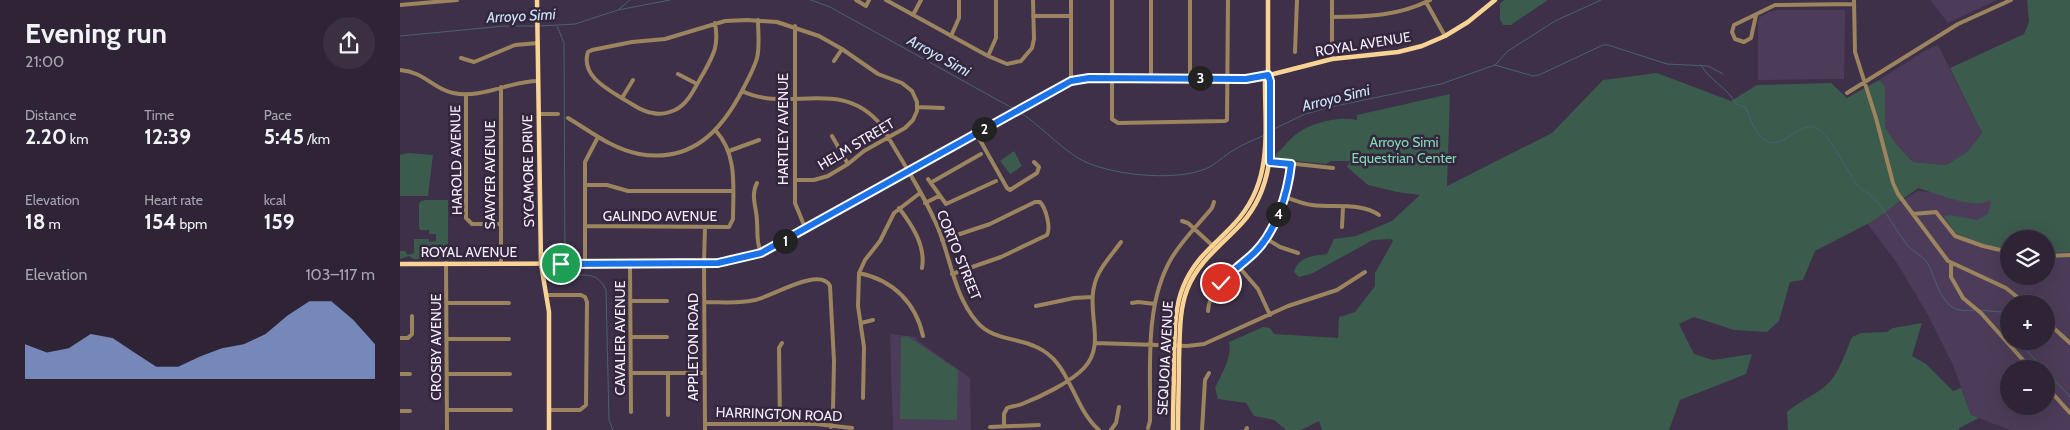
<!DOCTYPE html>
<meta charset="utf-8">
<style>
:root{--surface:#2e2436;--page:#3a3042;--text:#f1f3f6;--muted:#a7a4ad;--line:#494151;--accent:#95b2f1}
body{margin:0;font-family:Cabin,sans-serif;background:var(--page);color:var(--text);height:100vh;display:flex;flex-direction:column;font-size:19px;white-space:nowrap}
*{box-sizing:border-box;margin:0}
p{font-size:16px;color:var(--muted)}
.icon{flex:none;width:28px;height:28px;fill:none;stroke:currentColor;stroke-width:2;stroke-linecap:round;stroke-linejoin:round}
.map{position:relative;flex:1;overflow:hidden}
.side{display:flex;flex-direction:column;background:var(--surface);width:400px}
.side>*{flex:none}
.fabs{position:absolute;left:1600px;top:230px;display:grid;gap:10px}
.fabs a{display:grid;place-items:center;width:55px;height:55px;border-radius:50%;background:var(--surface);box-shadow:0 5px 20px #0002,0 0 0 1px var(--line);font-size:25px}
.pin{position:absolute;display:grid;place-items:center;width:42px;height:42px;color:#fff;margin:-21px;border:2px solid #fff;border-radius:50%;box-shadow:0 1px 5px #0007}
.km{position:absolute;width:25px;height:25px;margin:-12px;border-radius:50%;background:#222;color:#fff;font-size:14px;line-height:25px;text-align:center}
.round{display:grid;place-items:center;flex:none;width:52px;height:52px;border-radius:26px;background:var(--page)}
.headline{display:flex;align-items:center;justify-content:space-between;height:85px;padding:0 25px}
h1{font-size:28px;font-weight:700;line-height:38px}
.figures{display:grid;grid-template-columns:repeat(3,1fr);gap:8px;height:85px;padding:5px 25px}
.figures div{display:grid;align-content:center}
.figures b{font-size:21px;font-weight:700}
.figures small{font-size:14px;font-weight:400}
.figures p{font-size:14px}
.chart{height:140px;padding:10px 25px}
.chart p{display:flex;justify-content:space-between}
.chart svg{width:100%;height:90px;margin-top:5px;fill:var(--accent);opacity:.7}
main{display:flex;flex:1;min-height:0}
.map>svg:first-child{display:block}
.built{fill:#4c3c59;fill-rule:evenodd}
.green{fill:#3b5b4c}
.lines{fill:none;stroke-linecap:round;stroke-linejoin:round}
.stream{stroke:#496175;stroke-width:1}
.minor{stroke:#9b845e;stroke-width:4}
.major{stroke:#f9d393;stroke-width:4.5}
.route-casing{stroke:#fff;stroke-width:10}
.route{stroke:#1a73e8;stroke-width:6}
.labels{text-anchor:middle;stroke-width:5;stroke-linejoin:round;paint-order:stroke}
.street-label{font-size:14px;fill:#f4edfc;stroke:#33263d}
.park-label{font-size:14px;fill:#81dbb2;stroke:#33263d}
.water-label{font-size:15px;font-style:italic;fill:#c9e5fb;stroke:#33263d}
</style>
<main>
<section class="side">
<div class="headline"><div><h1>Evening run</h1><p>21:00</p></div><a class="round"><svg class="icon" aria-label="share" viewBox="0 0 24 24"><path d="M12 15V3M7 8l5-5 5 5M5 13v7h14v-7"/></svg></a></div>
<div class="figures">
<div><p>Distance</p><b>2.20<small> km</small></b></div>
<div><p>Time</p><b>12:39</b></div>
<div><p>Pace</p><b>5:45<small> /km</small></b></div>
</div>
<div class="figures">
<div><p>Elevation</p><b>18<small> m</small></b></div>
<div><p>Heart rate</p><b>154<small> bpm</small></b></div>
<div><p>kcal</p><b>159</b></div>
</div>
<div class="chart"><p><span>Elevation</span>103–117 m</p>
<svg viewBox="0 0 160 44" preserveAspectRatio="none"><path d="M0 44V27L10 31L20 29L30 22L40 24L50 31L60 38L70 38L80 33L90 29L100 27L110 22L120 13L130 6L140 6L150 15L160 27V44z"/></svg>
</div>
</section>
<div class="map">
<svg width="1670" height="430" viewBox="0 0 1670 430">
<rect width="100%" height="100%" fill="#3d3048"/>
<!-- built -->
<path class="built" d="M1530 0H1597L1548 23Z
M1377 10H1445L1444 79 1358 80V21L1360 17 1369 12Z
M1538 45 1582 133 1567 152 1546 165 1513 162 1496 144 1485 127V86L1479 80 1526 50Z
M1518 191 1593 197 1609 248V276H1646V252H1670V430H1610L1571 415 1553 365 1529 317 1497 263 1466 222ZM1609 304H1646V341H1609ZM1609 369H1646V406H1609Z
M490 334 516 337 517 340 570 378 571 430H493Z"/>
<!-- green -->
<path class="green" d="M1104 0H1148L1111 25H1103L1100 19V4Z
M1627 0H1670V252L1646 253V239H1609V250L1591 247 1555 233 1544 216 1550 215 1577 220 1588 214 1591 202 1589 200C1578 211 1532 192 1518 188L1473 221 1415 251 1403 280 1390 282 1379 321 1367 332 1334 330 1294 317 1279 324 1294 354 1313 360 1352 354 1346 374 1280 400 1269 430H922L919 421 901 430H886L874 420 854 416 846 403 818 399 815 388C821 375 833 356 829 342L863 327 870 328 874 334 938 338 939 317 955 312 975 286V273L993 241 991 239 973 240 911 274 899 277 894 272C899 256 913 256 927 254L934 239 956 236 992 221 1020 195 997 192 968 185 947 167 950 161H931L926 164 877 159 875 155C882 149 888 141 895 135 910 123 938 116 957 120V115L1050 94 1047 186 1152 133 1203 80 1257 73 1331 101 1357 85 1431 83 1447 98 1479 80 1485 86V127L1496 144 1513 162 1546 165 1567 152 1582 133 1550 68 1624 34 1629 22Z
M614 151 622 166 610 174 600 161Z
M8 153 33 155 28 196H0V155Z
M26 200H48V258L14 259 9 256 0 259V251H5L8 255 14 253V239H29V242L36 241V234H29V230H20L19 227V204L21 201Z
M1522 323 1512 356 1526 364 1553 391 1561 388 1571 415 1579 418 1559 428V430H1388L1387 412C1398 402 1411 397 1423 388 1438 377 1445 354 1452 337L1461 333 1487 332 1493 328Z
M507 336 558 370 557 420 500 419 501 337Z"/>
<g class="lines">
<!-- stream -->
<path class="stream" d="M411 0 430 7 614 109
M219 9 230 0
M139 26 175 24 218 10 270 0
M157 26 164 43 165 258
M0 36 105 26H135
M1095 65 1133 76 1139 75 1203 45H1208L1267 64 1308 66 1323 74
M1301 65C1310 81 1328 88 1336 104L1346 108C1372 181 1392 115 1418 129 1429 135 1449 173 1457 185 1461 190 1468 192 1472 197 1487 211 1495 230 1508 246 1514 253 1523 255 1528 264 1535 277 1539 298 1552 307 1558 311 1567 311 1574 310
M618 111C640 125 656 144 678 158 706 175 774 182 805 169 816 165 824 155 834 150 843 144 854 140 865 135
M872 130 905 114 935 106 1041 84 1095 65 1108 51 1155 21 1201 0
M166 269C180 282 195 266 206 290L209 420 213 430
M1578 310 1601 312 1609 316
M1624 341 1628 352 1644 369
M1646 371 1670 397"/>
<!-- minor -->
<path class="minor" d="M456 0 466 6 469 0
M486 0 588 56 607 64 621 61 632 48 634 39 633 0
M712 0V119L718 123 825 121 827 120 828 0
M751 0V78
M790 0V78
M932 0V59
M1454 0 1455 52 1476 118 1493 183 1498 194 1548 261 1606 288 1626 304
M1026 2 1045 36
M0 5 57 0
M513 15 521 0
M1356 15 1351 38 1344 42 1335 39 1332 32 1334 25 1375 5 1454 4
M633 16H671
M932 17C966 17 999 16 1030 0
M315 23C319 46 314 54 303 74 295 87 289 103 275 110 268 113 260 115 253 113 242 112 234 105 225 100 209 90 180 76 188 52L192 50 232 42 265 39 325 21 347 20 377 22 419 36 442 49 478 74 502 83 512 91 517 102V111L513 120 505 128 464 151 448 164 428 176 414 180H395
M395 26V203L406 230
M551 36 559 18V0
M895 52 897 0
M588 56 596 38V0
M61 58 74 62 115 45 138 43
M434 61 442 49
M0 70C25 72 33 89 53 93 83 99 109 81 138 81
M278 74 297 84
M671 81V0
M101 87V263
M342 91C389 114 441 76 481 125 500 158 523 192 538 228 551 259 554 296 577 322 597 346 633 333 657 363 673 383 679 413 699 430
M1447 93 1558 24 1611 0
M66 94V218L72 224H101
M222 98 233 80
M517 107 543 108
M139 114H158
M168 118C190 131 212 149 239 154 291 163 321 132 343 89 348 79 354 69 357 58 360 46 358 32 358 20
M576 133 607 188 610 190 637 173 639 167 634 162
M432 136 448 164
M329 151 359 140
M867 161 933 168
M528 179 546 204 596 181
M532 182 581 154
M357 183C350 196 357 208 357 222 358 234 356 242 361 253
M185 185H207L228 191H333
M885 197C894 200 903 204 912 205 933 208 961 202 979 215
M525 203 539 196
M499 208C512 225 526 246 522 268
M1513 214 1536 212 1555 236 1583 246 1609 252
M782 221 788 223 814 247
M185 226 329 227 333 219C333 189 338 155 316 131
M305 227 304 263 305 430
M942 227 943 207
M865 238 880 247 898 253
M542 240 590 224 635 202H640C646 208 651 228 647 235L601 257 552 274
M1646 256 1670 255
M46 263 47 430
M230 263 231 412
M185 264V162L198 137
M1551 264V277L1563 298 1581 313 1631 369
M838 266 858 289 870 315
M459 273C493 280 516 303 523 336
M147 295H181L185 297 187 302 186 405 180 410H149
M231 301H267
M305 302C321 302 339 304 355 300 371 297 420 266 430 286L434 361 433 410 431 427
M47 303H109
M732 303 738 302 755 304
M636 306 674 298 692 297
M808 311C810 281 842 267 860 246 878 224 888 193 891 164
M1646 321 1670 343
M461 323 473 320
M231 337H267
M0 338H8L12 334V316
M47 339H109
M695 343 787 346 804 344 888 306 937 290 965 272
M231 373H305
M268 373V415
M0 374H10
M47 374H110
M1646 386 1670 413
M463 398 464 347 458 306 459 273 465 260 480 241 494 213 520 193
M47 410H111
M0 411H10
M305 424H416L452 428
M380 424 379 348 382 343
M604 426V414L607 408C612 406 617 406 622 404 640 397 671 382 684 368 706 345 687 314 694 287 697 270 711 256 721 242
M590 427 639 425
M748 428 750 421C751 368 744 306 771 259 782 240 798 225 812 208L814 202
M711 430 716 423 719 407
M802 430 805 380 809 373
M846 430 847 428"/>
<!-- major -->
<path class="major" d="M137 0 141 264 149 312V430
M0 264 318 263 353 256 376 246 664 84 689 78 854 79 932 59 998 52 1022 46 1045 36 1068 22 1095 0
M773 430C773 406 774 382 774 358 775 334 774 309 783 287 795 257 815 245 835 223 873 182 865 134 865 82L868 75
M778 430C778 406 779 382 779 358 780 335 779 311 787 290 798 261 822 245 842 223 878 183 871 130 871 81L868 75V0"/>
</g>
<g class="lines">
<!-- route casing -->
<g class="route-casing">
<path id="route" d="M161 264 318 263 361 253 671 81 689 78 846 79 868 75 870 81V162L891 164C888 193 876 231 855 252 844 263 831 271 821 283"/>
</g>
<!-- route -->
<use href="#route" class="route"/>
</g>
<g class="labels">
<!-- street labels -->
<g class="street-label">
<text transform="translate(963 44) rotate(-9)" y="5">ROYAL AVENUE</text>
<text transform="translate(383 129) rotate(-90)" y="5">HARTLEY AVENUE</text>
<text transform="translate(456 144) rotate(-31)" y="5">HELM STREET</text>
<text transform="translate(56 160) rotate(-91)" y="5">HAROLD AVENUE</text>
<text transform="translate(128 171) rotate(-91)" y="5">SYCAMORE DRIVE</text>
<text transform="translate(90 175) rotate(-90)" y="5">SAWYER AVENUE</text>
<text x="260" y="221">GALINDO AVENUE</text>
<text x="69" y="257">ROYAL AVENUE</text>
<text transform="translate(559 255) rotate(68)" y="5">CORTO STREET</text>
<text transform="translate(220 338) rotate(-90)" y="5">CAVALIER AVENUE</text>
<text transform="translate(36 347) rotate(-90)" y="5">CROSBY AVENUE</text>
<text transform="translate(293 347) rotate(-90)" y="5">APPLETON ROAD</text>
<text transform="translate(765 358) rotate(-87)" y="5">SEQUOIA AVENUE</text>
<text transform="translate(379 414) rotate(2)" y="5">HARRINGTON ROAD</text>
</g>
<!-- park labels -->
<g class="park-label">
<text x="1004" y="147">Arroyo Simi<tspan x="1004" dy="16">Equestrian Center</tspan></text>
</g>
<!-- water labels -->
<g class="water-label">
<text transform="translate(121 16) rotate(-3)" y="5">Arroyo Simi</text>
<text transform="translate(539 56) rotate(29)" y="5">Arroyo Simi</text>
<text transform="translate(936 98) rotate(-14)" y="5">Arroyo Simi</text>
</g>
</g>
</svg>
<div class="fabs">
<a><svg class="icon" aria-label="layers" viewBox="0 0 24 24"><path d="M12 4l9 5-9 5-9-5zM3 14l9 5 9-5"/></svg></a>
<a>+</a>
<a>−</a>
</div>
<div class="pin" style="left:161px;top:264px;background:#1e9e55"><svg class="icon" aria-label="arrive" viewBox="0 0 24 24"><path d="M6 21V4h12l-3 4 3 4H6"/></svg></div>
<div class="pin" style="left:821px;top:283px;background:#d93025"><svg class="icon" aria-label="check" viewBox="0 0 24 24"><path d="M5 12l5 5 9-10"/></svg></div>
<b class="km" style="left:385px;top:241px">1</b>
<b class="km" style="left:584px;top:129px">2</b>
<b class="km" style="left:800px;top:78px">3</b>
<b class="km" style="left:878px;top:214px">4</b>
</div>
</main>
